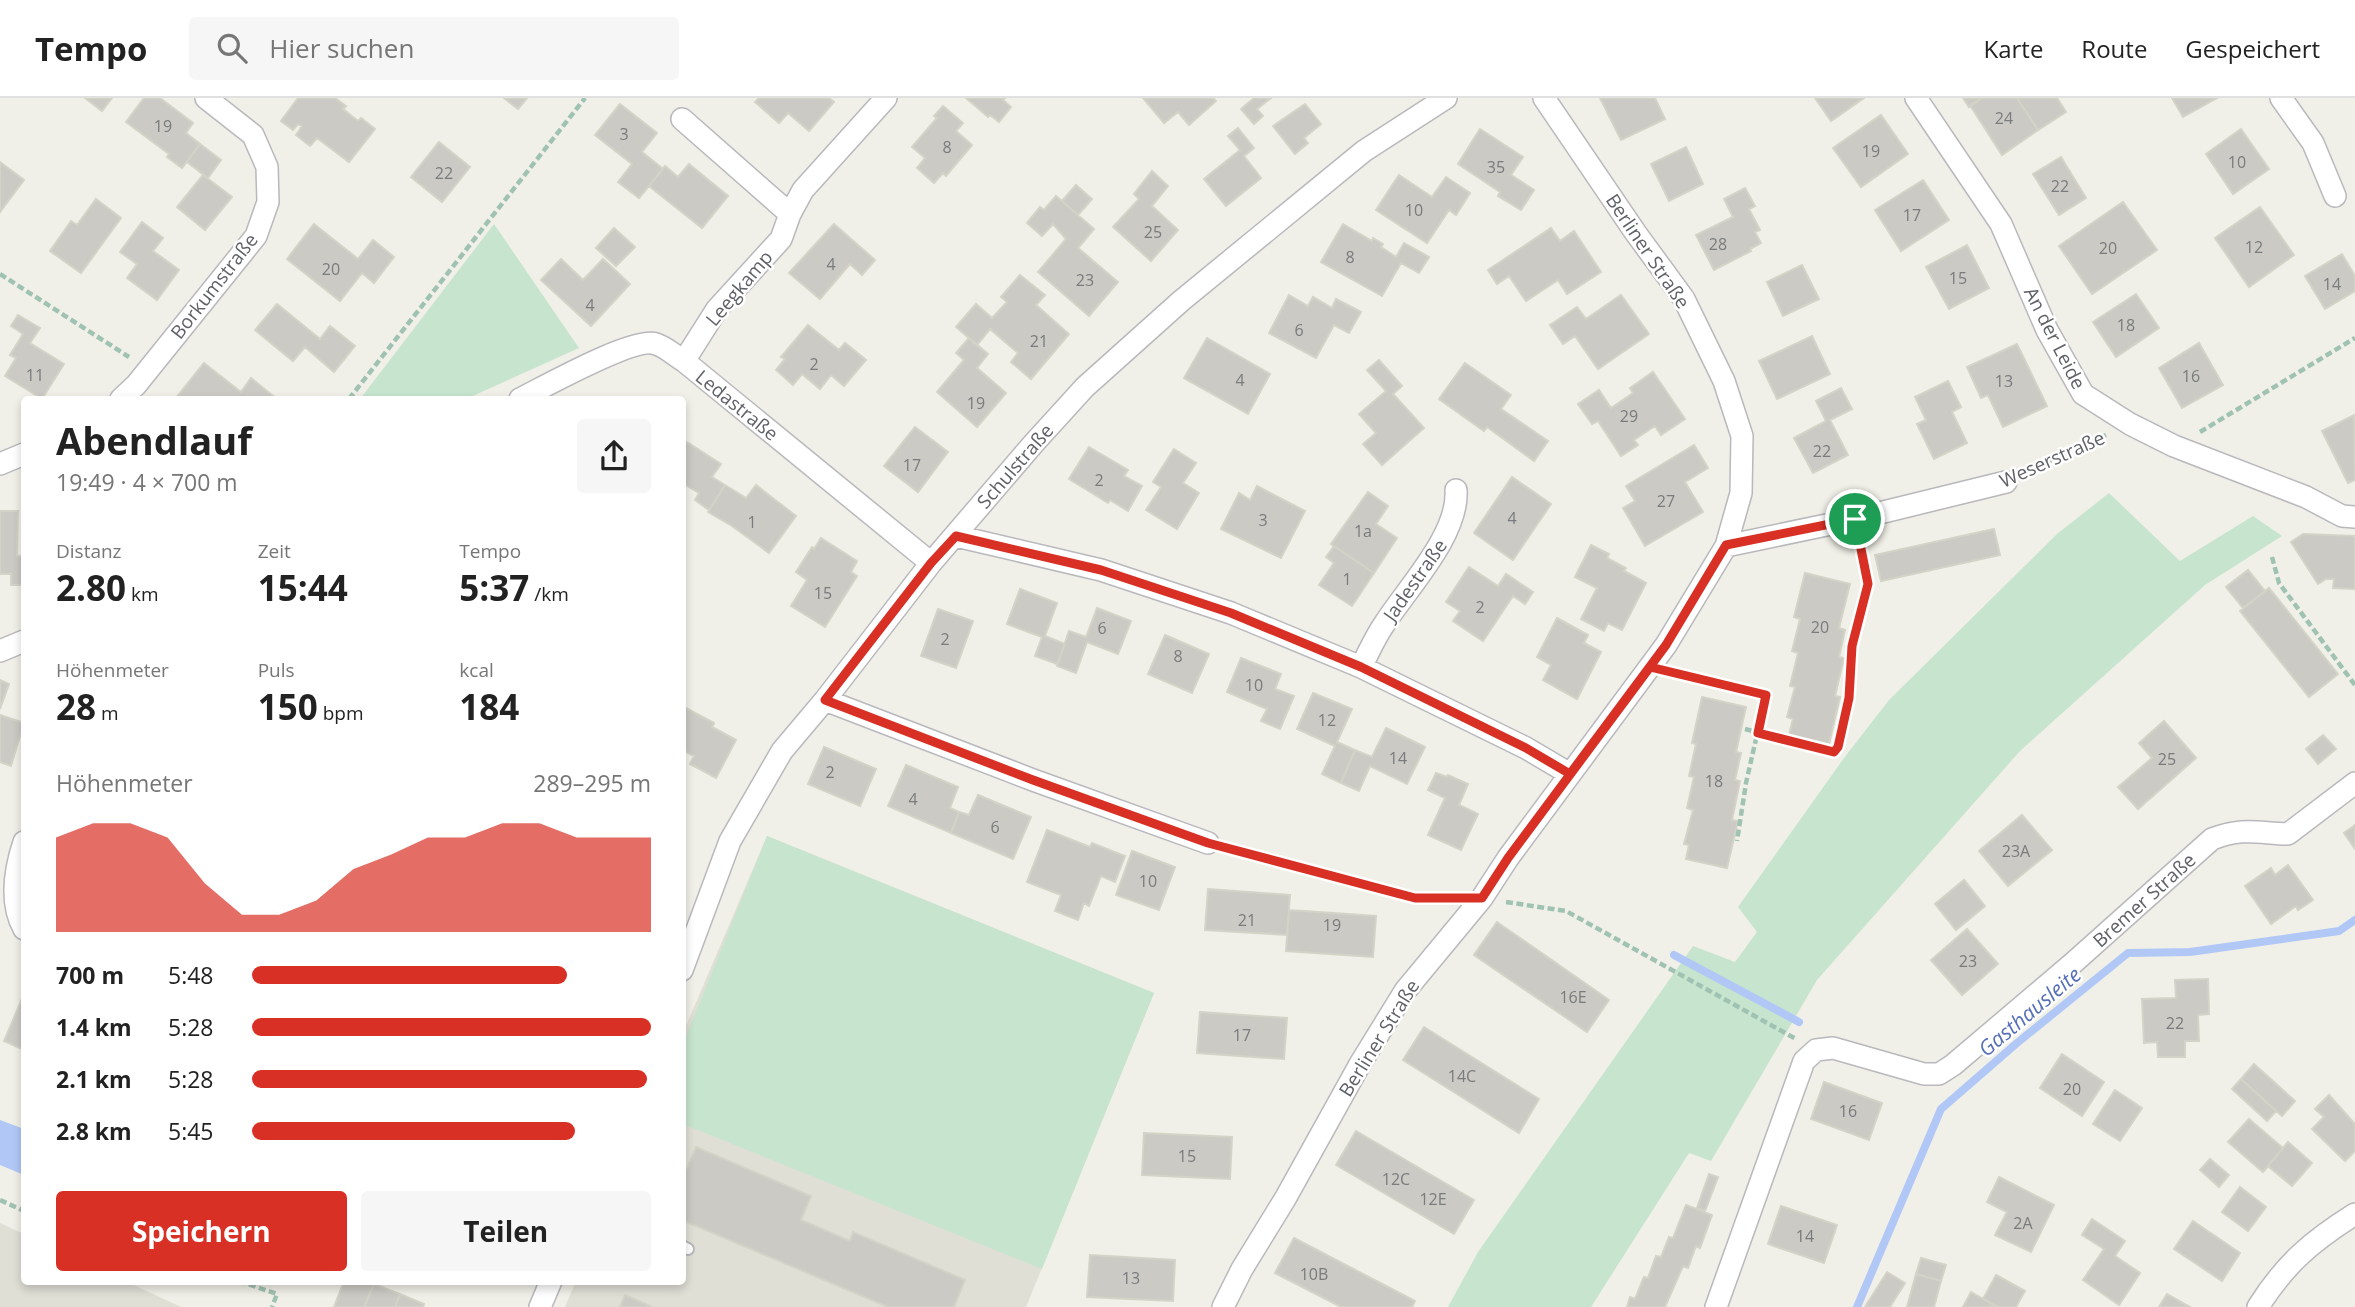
<!DOCTYPE html>
<html lang="de">
<meta charset="utf-8">
<style>
:root{--surface:#fff;--page:#f6f6f6;--text:#222;--muted:#767676;--line:#e0e0e0;--accent:#d93025}
body{margin:0;font-family:"Open Sans",sans-serif;background:var(--page);color:var(--text);height:100vh;display:flex;flex-direction:column;font-size:26px;white-space:nowrap}
*{box-sizing:border-box;margin:0}
p{font-size:23px;color:var(--muted)}
.icon{flex:none;width:38px;height:38px;fill:none;stroke:currentColor;stroke-width:2;stroke-linecap:round;stroke-linejoin:round}
.map{position:relative;flex:1;overflow:hidden}
.side{position:absolute;left:21px;top:298px;width:665px;height:889px;display:flex;flex-direction:column;background:var(--surface);border-radius:7px;box-shadow:0 4px 10px #0003}
.side>*{flex:none}
.pin{position:absolute;display:grid;place-items:center;width:60px;height:60px;color:#fff;margin:-30px;border:4px solid #fff;border-radius:50%;box-shadow:0 2px 7px #0007}
.round{display:grid;place-items:center;flex:none;width:74px;height:74px;border-radius:7px;background:var(--page)}
.overview{display:flex;align-items:center;justify-content:space-between;height:119px;padding:0 35px}
h1{font-size:38px;font-weight:700;line-height:52px}
.stats{display:grid;grid-template-columns:repeat(3,1fr);gap:10px;height:119px;padding:7px 35px}
.stats div{display:grid;align-content:center}
.stats b{font-size:35px;font-weight:700}
.stats small{font-size:19px;font-weight:400}
.stats p{font-size:19px}
.chart{height:196px;padding:14px 35px}
.chart p{display:flex;justify-content:space-between}
.chart svg{width:100%;height:126px;margin-top:7px;fill:var(--accent);opacity:.7}
.button{display:flex;gap:14px;margin-top:auto;padding:14px 35px}
.button a{flex:1;height:80px;border-radius:7px;background:var(--accent);color:#fff;font-size:28px;font-weight:700;line-height:80px;text-align:center}
.button a+a{background:var(--page);color:var(--text)}
ul{padding:0 35px;list-style:none;font-size:23px}
li{display:grid;grid-template-columns:112px 84px 1fr;align-items:center;height:52px}
li i{height:18px;border-radius:9px;background:var(--accent)}
header{display:flex;align-items:center;gap:42px;box-sizing:border-box;height:98px;padding:0 35px;background:var(--surface);border-bottom:2px solid var(--line)}
header strong{font-size:33px}
nav{display:flex;gap:38px;margin-inline-start:auto;font-size:24px}
.search{width:490px;height:63px;background:var(--page);display:flex;align-items:center;gap:18px;box-sizing:border-box;padding:0 24px;border-radius:7px;color:var(--muted);font-size:26px}
.map>svg:first-child{display:block}
.education{fill:#dfdfd6}
.green{fill:#c7e4ce}
.water{fill:#b1c8f7}
.lines{fill:none;stroke-linecap:round;stroke-linejoin:round}
.stream{stroke:#b1c8f7;stroke-width:8}
.building{fill:#cbcac4;stroke:#d4d3c7;stroke-width:2}
.service-casing{stroke:#b8b8bd;stroke-width:14}
.minor-casing{stroke:#b8b8bd;stroke-width:24}
.path{stroke:#a0c2b2;stroke-width:4.5;stroke-dasharray:7 3.5;stroke-linecap:butt}
.service{stroke:#fff;stroke-width:10}
.minor{stroke:#fff;stroke-width:21}
.route-casing{stroke:#fff;stroke-width:14}
.route{stroke:#d93025;stroke-width:9}
.labels{text-anchor:middle;stroke-width:5;stroke-linejoin:round;paint-order:stroke}
.number-label{font-size:16px;fill:#7a7b7e}
.street-label{font-size:19px;fill:#5f6167;stroke:#fff}
.water-label{font-size:21px;font-style:italic;fill:#556eb9;stroke:#fff}
</style>
<header>
<strong>Tempo</strong>
<div class="search"><svg class="icon" aria-label="search" viewBox="0 0 24 24"><circle cx="10" cy="10" r="6"/><path d="M15 15l6 6"/></svg>Hier suchen</div>
<nav><a>Karte</a><a>Route</a><a>Gespeichert</a></nav>
</header>
<div class="map">
<svg width="2355" height="1209" viewBox="0 0 2355 1209">
<rect width="100%" height="100%" fill="#f0f0e8"/>
<!-- education -->
<path class="education" d="M767 738 1154 895 1026 1209H565L576 1183H682L683 935Z
M0 1125 24 1136V1183H125L181 1209H0Z"/>
<!-- green -->
<path class="green" d="M494 126 579 250 466 301H360Z
M2109 395 2180 463 2253 418 2282 438 2205 487 2020 653 1817 882 1711 1063 1689 1055 1591 1209H1448L1478 1154 1693 848 1735 864 1757 834 1738 809 1844 660 1889 602 2057 436Z
M767 738 1154 895 1042 1171 683 1026V946Z"/>
<!-- water -->
<path class="water" d="M0 1022 24 1031V1077L0 1067Z"/>
<g class="lines">
<!-- stream -->
<path class="stream" d="M1674 857 1799 924
M1857 1209 1941 1011 2017 945 2128 855 2190 854 2339 833 2355 822"/>
</g>
<!-- building -->
<path class="building" d="M85 0H112L102 13Z
M144 0H160L193 25 186 35 200 46 182 70 167 59 169 56 126 24Z
M298 0H335L346 8 343 11 358 23 361 20 375 31 349 64 317 40 310 48 296 37 302 28 298 26 293 32 281 23Z
M504 0H527L518 11Z
M759 0H829L834 4 809 33 788 15 779 25 755 4Z
M966 0H1005L1003 2 1011 9 999 24 990 17 988 19Z
M1143 0H1213L1216 3 1189 27 1178 14 1164 25Z
M1254 0H1271L1257 11 1263 18 1254 26 1241 11Z
M1600 0H1655L1665 21 1621 42Z
M1815 0H1864L1831 23Z
M1963 0H1982L1969 9Z
M1982 0H2017L2038 32 2002 57 1970 7Z
M2017 0H2057L2066 14 2038 32Z
M2172 0H2217L2183 19Z
M620 6 657 35 642 54 663 71 639 100 618 84 632 66 595 37Z
M1305 6 1321 26 1304 40 1308 45 1295 56 1273 28Z
M943 8 963 25 956 33 972 47 946 78 943 75 934 85 917 70 925 60 912 49 937 20 934 18Z
M1881 17 1908 56 1861 89 1833 50Z
M1238 30 1254 50 1244 58 1261 80 1226 108 1204 81 1240 52 1228 38Z
M1480 31 1523 59 1511 77 1534 92 1521 112 1498 98 1500 94 1458 66Z
M2241 31 2269 71 2233 96 2206 56Z
M439 44 470 69 442 104 411 79Z
M200 46 221 62 208 80 187 64Z
M1686 49 1703 86 1669 103 1651 66Z
M2061 59 2086 100 2059 117 2033 76Z
M0 64 24 82 0 114Z
M689 66 728 98 702 130 649 88 665 68 678 79Z
M1152 73 1168 88 1152 108 1178 132 1151 163 1113 129 1139 101 1134 96Z
M203 77 232 99 205 132 177 109Z
M1399 77 1432 99 1446 79 1470 95 1456 117 1449 112 1427 145 1376 112Z
M1923 82 1949 122 1901 153 1875 112Z
M1076 87 1092 101 1078 117 1062 103Z
M1745 90 1755 108 1749 111 1760 132 1755 134 1761 145 1750 151 1751 153 1714 172 1696 137 1733 119 1724 101Z
M1056 98 1094 131 1078 150 1118 184 1089 218 1038 174 1066 141 1053 126 1042 138 1027 125 1040 109 1044 112Z
M96 101 121 120 81 175 50 153 71 123 77 127Z
M2123 104 2157 152 2092 196 2059 148Z
M2260 109 2294 157 2249 189 2215 140Z
M142 124 163 140 153 153 179 172 157 202 127 180 137 166 120 154Z
M314 126 358 161 373 142 394 159 374 185 362 175 340 203 287 161Z
M834 126 875 162 862 177 850 166 820 201 789 175Z
M1343 126 1372 143 1373 140 1383 146 1381 149 1396 159 1404 145 1429 159 1419 175 1401 165 1382 198 1321 164Z
M614 130 635 149 616 168 596 150Z
M1551 130 1560 143 1574 133 1601 174 1567 196 1558 182 1526 203 1509 178 1497 186 1488 172Z
M1967 147 1989 190 1949 211 1926 169Z
M2342 156 2355 178V193L2325 211 2305 178Z
M561 161 583 182 603 161 630 186 591 228 541 182Z
M1802 167 1819 201 1783 218 1767 184Z
M1020 177 1045 197 1036 207 1069 236 1031 281 1011 264 1018 255 990 231 977 247 956 229 976 206 992 220 1007 204 1001 199Z
M2136 196 2159 230 2116 259 2093 224Z
M1289 197 1308 208 1313 199 1332 210 1336 201 1361 214 1349 235 1334 227 1316 260 1269 235Z
M1621 197 1649 236 1598 271 1575 238 1563 246 1550 227 1577 209 1586 221Z
M277 206 320 241 330 228 355 248 334 274 305 249 293 263 255 232Z
M18 217 40 230 30 245 64 266 42 301 5 278 16 260 10 257 23 236 11 228Z
M808 227 839 252 845 245 866 262 844 288 831 277 820 291 802 276 793 287 776 272 785 261 781 259Z
M1812 238 1830 276 1777 301 1759 263Z
M969 240 988 256 977 270 1006 295 977 329 937 294 964 262 956 255Z
M1207 240 1270 276 1248 316 1184 280Z
M2199 245 2223 287 2182 310 2159 270Z
M2017 246 2047 308 2003 329 1988 297 1981 300 1967 269Z
M1379 262 1402 288 1393 296 1424 330 1382 367 1363 346 1376 335 1359 316 1386 293 1367 272Z
M204 265 241 294 251 280 277 301H178L176 300Z
M1465 265 1511 297 1501 311 1548 343 1534 363 1487 329 1484 333 1439 301Z
M1653 274 1685 321 1661 337 1655 328 1634 342 1638 347 1621 358 1598 323 1592 326 1578 306 1599 292 1611 310 1633 295 1630 290Z
M1948 283 1961 309 1952 314 1967 345 1934 361 1917 326 1926 322 1915 299Z
M1841 290 1852 311 1830 322 1848 357 1813 375 1794 340 1826 323 1816 303Z
M2354 317 2355 382 2348 385 2322 333Z
M915 329 948 354 918 394 884 368Z
M687 344 721 366 712 379 725 387 709 412 695 402 699 395 682 385V351Z
M1694 347 1708 370 1685 384 1703 414 1645 448 1623 410 1635 403 1626 388Z
M1089 349 1128 372 1124 378 1142 388 1128 413 1110 402 1108 405 1069 381Z
M1174 351 1196 365 1183 385 1199 395 1177 431 1146 412 1161 389 1153 384Z
M1512 379 1551 406 1513 462 1474 435Z
M725 387 746 400 756 387 796 418 769 455 732 428 708 414Z
M1257 388 1305 413 1281 460 1221 431 1239 395 1250 402Z
M1368 394 1388 408 1376 426 1397 440 1374 475 1331 446Z
M0 413H18L17 458H24V487H11V476H0Z
M1994 431 2000 457 1881 483 1875 457Z
M2303 436 2355 438V491L2333 490 2334 481H2326L2318 486 2291 444Z
M821 440 857 463 851 474 857 478 825 529 791 508 807 482 796 474 812 449 814 451Z
M1591 447 1609 456 1607 460 1626 470 1624 473 1646 485 1622 532 1608 525 1604 533 1581 521 1597 490 1575 479Z
M1334 448 1374 475 1352 508 1319 487 1334 465 1326 459Z
M1469 469 1498 488 1506 476 1533 494 1525 506 1513 498 1483 543 1453 523 1460 513 1446 504Z
M2248 472 2265 493 2243 510 2226 489Z
M1805 475 1850 486 1839 530 1845 532 1839 559 1844 560 1835 598 1840 599 1829 646 1789 637 1793 621 1787 619 1795 589 1790 588 1798 555 1792 553 1800 521 1794 519Z
M2269 490 2338 576 2309 599 2240 513Z
M1020 491 1057 505 1045 538 1065 546 1057 566 1035 558 1042 539 1007 526Z
M1097 510 1131 523 1118 556 1087 544 1076 575 1057 568 1069 533 1086 539Z
M938 511 973 523 956 570 921 558Z
M1557 520 1588 537 1584 545 1601 554 1577 601 1543 582 1551 567 1537 559Z
M1165 537 1209 556 1192 595 1148 576Z
M1241 560 1281 576 1275 591 1294 598 1280 631 1261 623 1267 611 1227 594Z
M0 582 9 586 0 611Z
M1313 595 1352 611 1337 644 1355 652 1341 685 1322 676 1335 648 1297 631Z
M1702 599 1746 609 1736 654 1741 655 1735 682 1740 683 1732 722 1738 723 1727 770 1686 761 1689 747 1684 746 1693 712 1687 710 1694 679 1689 678 1696 646 1692 645Z
M682 608 714 625 712 629 736 642 716 680 690 666 694 658 682 652Z
M0 617 24 625 11 668 0 664Z
M2164 623 2196 660 2138 711 2118 689 2152 660 2139 645Z
M1386 630 1425 649 1407 686 1370 668 1359 693 1341 685 1355 652 1372 659Z
M2323 637 2336 651 2318 666 2306 651Z
M824 649 876 671 860 708 808 686Z
M906 667 958 689 950 710 959 714 951 735 888 708Z
M1436 675 1447 679 1448 677 1468 686 1459 707 1478 716 1461 752 1428 737 1445 700 1428 692Z
M978 697 1031 719 1013 761 951 735 959 714 969 717Z
M2022 717 2052 752 2008 788 1979 753Z
M2355 727V751L2344 735Z
M1047 732 1090 749 1092 745 1125 758 1115 784 1101 778 1089 808 1084 805 1078 822 1055 813 1061 797 1027 784Z
M1132 753 1175 769 1159 812 1116 797Z
M2288 767 2313 802 2298 812 2296 808 2271 826 2245 788 2271 770 2275 777Z
M1964 782 1985 808 1956 832 1935 806Z
M1208 791 1290 797 1287 837 1205 832Z
M1289 812 1376 818 1373 859 1286 853Z
M1497 824 1609 902 1587 934 1474 857Z
M1967 831 1998 866 1962 897 1931 862Z
M2208 881 2209 916 2198 917 2199 943H2185V959H2158L2157 944 2144 945 2142 901 2176 900 2175 882Z
M24 896V952L4 943Z
M1200 914 1287 920 1284 961 1197 955Z
M1424 929 1539 1001 1519 1035 1403 962Z
M2062 956 2104 984 2082 1018 2040 990Z
M2254 966 2295 1003 2282 1018 2241 981Z
M2241 981 2276 1013 2267 1023 2232 991Z
M1824 984 1882 1005 1869 1042 1811 1021Z
M2115 992 2142 1010 2120 1043 2093 1026Z
M2329 997 2355 1026V1053L2345 1063 2312 1031 2324 1019 2315 1011Z
M2249 1021 2283 1050 2263 1074 2228 1044Z
M1356 1033 1474 1102 1454 1136 1336 1067Z
M1144 1035 1232 1039 1230 1081 1142 1077Z
M2288 1044 2312 1065 2292 1088 2268 1068Z
M696 1049 811 1098 801 1122 850 1143 853 1134 965 1182 954 1209H888L682 1122V1082Z
M2210 1061 2229 1077 2219 1089 2200 1072Z
M1709 1076 1718 1079 1705 1113 1697 1110Z
M1999 1079 2054 1107 2031 1154 1995 1137 2007 1114 1987 1104Z
M2240 1089 2266 1109 2248 1133 2222 1114Z
M1686 1107 1712 1117 1700 1150 1696 1148 1688 1170 1683 1168 1665 1209H1627L1630 1199 1635 1201 1644 1179 1648 1180 1656 1158 1661 1159 1669 1139 1673 1140Z
M1781 1108 1837 1127 1824 1165 1768 1146Z
M2092 1121 2125 1143 2115 1158 2140 1175 2119 1207 2083 1182 2104 1151 2082 1137Z
M2193 1123 2240 1155 2222 1183 2174 1151Z
M1294 1140 1415 1203 1412 1209H1341L1275 1175Z
M1090 1157 1175 1162 1173 1203 1087 1199Z
M1921 1160 1946 1167 1941 1183 1916 1176Z
M1887 1174 1905 1185 1890 1209H1865Z
M1916 1176 1941 1183 1934 1209H1907Z
M1996 1177 2025 1193 2016 1209H1998L1983 1201Z
M344 1183H367L374 1186 364 1209H334Z
M374 1186 400 1196 395 1209H364Z
M1971 1194 1997 1209H1963Z
M400 1196 424 1206 423 1209H395Z
M2167 1196 2190 1209H2159Z
M625 1197 652 1209H620Z"/>
<g class="lines">
<!-- service casing -->
<g class="service-casing">
<path id="service" d="M682 1148 688 1151"/>
</g>
<!-- minor casing -->
<g class="minor-casing">
<path id="minor" d="M1916 0 2001 126 2047 232 2083 296 2130 326 2174 348 2306 399 2342 418 2355 419
M2281 0 2313 45 2335 98
M682 21 790 116 781 141 717 211 684 263
M790 116 803 92 886 0
M121 301 136 287 256 138 268 104 267 69 253 37 206 0
M520 301C544 289 635 238 656 246 666 249 675 258 684 263L931 465
M0 366 24 356
M956 438 1101 472 1231 515 1361 569 1526 650 1570 676
M1726 448 1855 421 2006 384
M0 553 24 543
M1361 569C1369 554 1375 539 1385 525 1409 488 1459 436 1456 392
M825 602 1033 682 1208 745
M24 744C15 771 9 804 24 831
M682 872 730 743 782 653 825 602 931 465 1034 345 1085 289 1181 203 1364 53 1446 0
M540 1209 551 1183
M1223 1209 1242 1171 1285 1101 1360 966 1405 893 1482 800 1508 760 1666 547 1726 448 1741 395 1742 338 1724 283 1684 201 1635 134 1544 0
M1716 1209 1804 963 1816 952 1833 950 1924 976H1939L1953 967 2072 866 2212 741C2243 729 2257 735 2288 736L2355 685
M2258 1209C2285 1166 2312 1143 2355 1116"/>
</g>
<!-- path -->
<path class="path" d="M0 176 129 259
M349 301 585 0
M2200 334 2355 240
M2026 374 2106 337
M2272 459 2279 485 2355 587
M1675 575 1766 597 1746 685 1737 743
M1745 631 1834 654 1838 649 1849 600 1852 548 1868 486 1859 441
M1229 750 1415 800H1452
M1506 804 1566 813 1796 941
M0 1102 24 1113
M239 1183 277 1196 272 1209"/>
<!-- service -->
<use href="#service" class="service"/>
<!-- minor -->
<use href="#minor" class="minor"/>
</g>
<g class="lines">
<!-- route casing -->
<g class="route-casing">
<path id="route" d="M1855 421 1726 447 1666 547 1570 676 1526 650 1361 569 1231 515 1101 472 956 438 931 465 825 602 1033 682 1208 745 1415 800H1482L1508 760 1650 569 1766 597 1758 635 1834 654 1838 649 1849 600 1852 548 1868 486 1855 421"/>
</g>
<!-- route -->
<use href="#route" class="route"/>
</g>
<g class="labels">
<!-- number labels -->
<g class="number-label">
<text x="2004" y="26">24</text>
<text x="163" y="34">19</text>
<text x="624" y="42">3</text>
<text x="947" y="55">8</text>
<text x="1871" y="59">19</text>
<text x="2237" y="70">10</text>
<text x="1496" y="75">35</text>
<text x="444" y="81">22</text>
<text x="2060" y="94">22</text>
<text x="1414" y="118">10</text>
<text x="1912" y="123">17</text>
<text x="1153" y="140">25</text>
<text x="1718" y="152">28</text>
<text x="2254" y="155">12</text>
<text x="2108" y="156">20</text>
<text x="1350" y="165">8</text>
<text x="831" y="172">4</text>
<text x="331" y="177">20</text>
<text x="1958" y="186">15</text>
<text x="1085" y="188">23</text>
<text x="2332" y="192">14</text>
<text x="590" y="213">4</text>
<text x="2126" y="233">18</text>
<text x="1299" y="238">6</text>
<text x="1039" y="249">21</text>
<text x="814" y="272">2</text>
<text x="35" y="283">11</text>
<text x="2191" y="284">16</text>
<text x="1240" y="288">4</text>
<text x="2004" y="289">13</text>
<text x="976" y="311">19</text>
<text x="1629" y="324">29</text>
<text x="1822" y="359">22</text>
<text x="912" y="373">17</text>
<text x="1099" y="388">2</text>
<text x="1666" y="409">27</text>
<text x="1512" y="426">4</text>
<text x="1263" y="428">3</text>
<text x="752" y="430">1</text>
<text x="1363" y="439">1a</text>
<text x="1347" y="487">1</text>
<text x="823" y="501">15</text>
<text x="1480" y="515">2</text>
<text x="1820" y="535">20</text>
<text x="1102" y="536">6</text>
<text x="945" y="547">2</text>
<text x="1178" y="564">8</text>
<text x="1254" y="593">10</text>
<text x="1327" y="628">12</text>
<text x="1398" y="666">14</text>
<text x="2167" y="667">25</text>
<text x="830" y="680">2</text>
<text x="1714" y="689">18</text>
<text x="913" y="707">4</text>
<text x="995" y="735">6</text>
<text x="2016" y="759">23A</text>
<text x="1148" y="789">10</text>
<text x="1247" y="828">21</text>
<text x="1332" y="833">19</text>
<text x="1968" y="869">23</text>
<text x="1573" y="905">16E</text>
<text x="2175" y="931">22</text>
<text x="1242" y="943">17</text>
<text x="1462" y="984">14C</text>
<text x="2072" y="997">20</text>
<text x="1848" y="1019">16</text>
<text x="1187" y="1064">15</text>
<text x="1396" y="1087">12C</text>
<text x="1433" y="1107">12E</text>
<text x="2023" y="1131">2A</text>
<text x="1805" y="1144">14</text>
<text x="1314" y="1182">10B</text>
<text x="1131" y="1186">13</text>
</g>
<!-- street labels -->
<g class="street-label">
<text transform="translate(1648 153) rotate(56)" y="7">Berliner Straße</text>
<text transform="translate(214 188) rotate(-52)" y="7">Borkumstraße</text>
<text transform="translate(739 190) rotate(-50)" y="7">Leegkamp</text>
<text transform="translate(2055 240) rotate(63)" y="7">An der Leide</text>
<text transform="translate(737 307) rotate(39)" y="7">Ledastraße</text>
<text transform="translate(2052 361) rotate(-24)" y="7">Weserstraße</text>
<text transform="translate(1015 368) rotate(-49)" y="7">Schulstraße</text>
<text transform="translate(1415 482) rotate(-55)" y="7">Jadestraße</text>
<text transform="translate(2144 802) rotate(-42)" y="7">Bremer Straße</text>
<text transform="translate(1379 940) rotate(-58)" y="7">Berliner Straße</text>
</g>
<!-- water labels -->
<g class="water-label">
<text transform="translate(2030 914) rotate(-40)" y="7">Gasthausleite</text>
</g>
</g>
</svg>
<div class="pin" style="left:1855px;top:421px;background:#1e9e55"><svg class="icon" aria-label="arrive" viewBox="0 0 24 24"><path d="M6 21V4h12l-3 4 3 4H6"/></svg></div>
<section class="side">
<div class="overview"><div><h1>Abendlauf</h1><p>19:49 · 4 × 700 m</p></div><a class="round"><svg class="icon" aria-label="share" viewBox="0 0 24 24"><path d="M12 15V3M7 8l5-5 5 5M5 13v7h14v-7"/></svg></a></div>
<div class="stats">
<div><p>Distanz</p><b>2.80<small> km</small></b></div>
<div><p>Zeit</p><b>15:44</b></div>
<div><p>Tempo</p><b>5:37<small> /km</small></b></div>
</div>
<div class="stats">
<div><p>Höhenmeter</p><b>28<small> m</small></b></div>
<div><p>Puls</p><b>150<small> bpm</small></b></div>
<div><p>kcal</p><b>184</b></div>
</div>
<div class="chart"><p><span>Höhenmeter</span>289–295 m</p>
<svg viewBox="0 0 160 44" preserveAspectRatio="none"><path d="M0 44V11L10 6L20 6L30 11L40 27L50 38L60 38L70 33L80 22L90 17L100 11L110 11L120 6L130 6L140 11L150 11L160 11V44z"/></svg>
</div>
<ul>
<li><b>700 m</b>5:48<i style="width:79%"></i></li>
<li><b>1.4 km</b>5:28<i style="width:100%"></i></li>
<li><b>2.1 km</b>5:28<i style="width:99%"></i></li>
<li><b>2.8 km</b>5:45<i style="width:81%"></i></li>
</ul>
<div class="button"><a>Speichern</a><a>Teilen</a></div>
</section>
</div>
